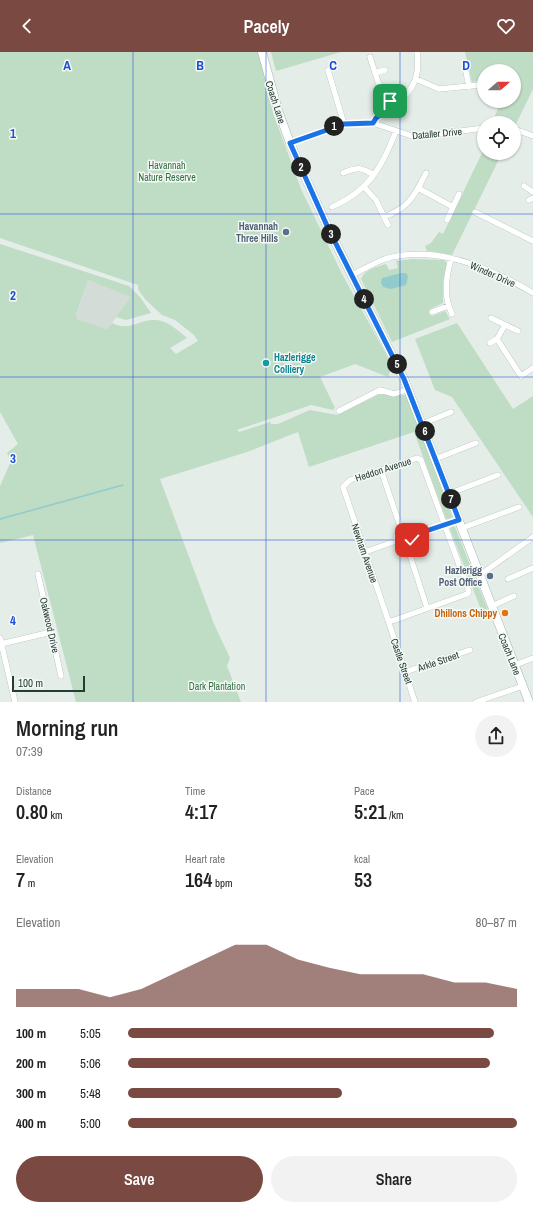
<!DOCTYPE html>
<meta charset="utf-8">
<style>
:root{--surface:#fff;--page:#f2f2f2;--text:#222;--muted:#767676;--accent:#7a4942}
body{margin:0;font-family:"Archivo Narrow",sans-serif;background:var(--page);color:var(--text);height:100vh;display:flex;flex-direction:column;font-size:15px;white-space:nowrap}
*{box-sizing:border-box;margin:0}
p{font-size:13px;color:var(--muted)}
.icon{flex:none;width:22px;height:22px;fill:none;stroke:currentColor;stroke-width:2;stroke-linecap:round;stroke-linejoin:round}
.map{position:relative;height:650px;overflow:hidden}
.details{display:flex;flex-direction:column;background:var(--surface);flex:1}
.details>*{flex:none}
.needle{width:26px;rotate:69deg}
.tools{position:absolute;left:477px;top:12px;display:grid;gap:8px}
.tools a{display:grid;place-items:center;width:44px;height:44px;border-radius:50%;background:var(--surface);box-shadow:0 1px 3px #0004;font-size:20px}
.scale{position:absolute;left:12px;bottom:10px;width:73px;box-sizing:border-box;padding-left:4px;border:2px solid #253d34;border-top:0;font-size:11px;line-height:14px;white-space:nowrap;color:#253d34;-webkit-text-stroke:3px #f5f9f6;paint-order:stroke}
.pin{position:absolute;display:grid;place-items:center;width:34px;height:34px;color:#fff;margin:-17px;border-radius:8px;box-shadow:0 2px 6px #0006}
.km{position:absolute;width:20px;height:20px;margin:-10px;border-radius:50%;background:#222;color:#fff;font-size:11px;line-height:20px;text-align:center}
.round{display:grid;place-items:center;flex:none;width:42px;height:42px;border-radius:21px;background:var(--page)}
.head{display:flex;align-items:center;justify-content:space-between;height:68px;padding:0 16px}
h1{font-size:22px;font-weight:600;line-height:30px}
.figures{display:grid;grid-template-columns:repeat(3,1fr);gap:6px;height:68px;padding:4px 16px}
.figures div{display:grid;align-content:center}
.figures b{font-size:20px;font-weight:600}
.figures small{font-size:11px;font-weight:400}
.figures p{font-size:11px}
.chart{height:112px;padding:8px 16px}
.chart p{display:flex;justify-content:space-between}
.chart svg{width:100%;height:72px;margin-top:4px;fill:var(--accent);opacity:.7}
.primary-button{display:flex;gap:8px;margin-top:auto;padding:8px 16px}
.primary-button a{flex:1;height:46px;border-radius:24px;background:var(--accent);color:#fff;font-size:16px;font-weight:600;line-height:46px;text-align:center}
.primary-button a+a{background:var(--page);color:var(--text)}
ul{padding:0 16px;list-style:none;font-size:13px}
li{display:grid;grid-template-columns:64px 48px 1fr;align-items:center;height:30px}
li i{height:10px;border-radius:5px;background:var(--accent)}
header{display:flex;justify-content:space-between;align-items:center;height:52px;padding:0 16px;background:var(--accent);color:#fff;font-size:18px;font-weight:600}
.map>svg:first-child{display:block}
.built{fill:#d3dcd7}
.green{fill:#bfdcc4}
.water{fill:#92cbcc}
.lines{fill:none;stroke-linecap:round;stroke-linejoin:round}
.stream{stroke:#92cbcc;stroke-width:1.5}
.street-casing{stroke:#a7b5ae;stroke-width:6}
.secondary-casing{stroke:#a4b7ae;stroke-width:9}
.street{stroke:#fff;stroke-width:5.5}
.secondary{stroke:#fff;stroke-width:8}
.route-casing{stroke:#fff;stroke-width:8}
.route{stroke:#1a73e8;stroke-width:5}
.grid{fill:none;stroke:#1d4ed8;stroke-width:1;stroke-opacity:0.55}
.service-dot{fill:#5c6f8a;stroke:#f5f9f6;stroke-width:1.5}
.culture-dot{fill:#0f9aa8;stroke:#f5f9f6;stroke-width:1.5}
.food-dot{fill:#e8710a;stroke:#f5f9f6;stroke-width:1.5}
.labels{text-anchor:middle;stroke-width:3;stroke-linejoin:round;paint-order:stroke}
.street-label{font-size:10px;fill:#253d34;stroke:#f5f9f6}
.park-label{font-size:10px;fill:#337043;stroke:#f5f9f6}
.service-label{font-size:10px;font-weight:bold;fill:#4e5e75;stroke:#f5f9f6;text-anchor:end}
.culture-label{font-size:10px;font-weight:bold;fill:#0d838f;stroke:#f5f9f6;text-anchor:start}
.food-label{font-size:10px;font-weight:bold;fill:#c56008;stroke:#f5f9f6;text-anchor:end}
.grid-label{font-size:13px;text-anchor:middle;font-weight:bold;fill:#1d4ed8;stroke:#f5f9f6;stroke-width:3;stroke-linejoin:round;paint-order:stroke}
</style>
<header><svg class="icon" aria-label="back" viewBox="0 0 24 24"><path d="M15 5l-7 7 7 7"/></svg>Pacely<svg class="icon" aria-label="heart" viewBox="0 0 24 24"><path d="M12 20l-8-8c-3-5 5-10 8-4 3-6 11-1 8 4z"/></svg></header>
<div class="map">
<svg width="533" height="650" viewBox="0 0 533 650">
<rect width="100%" height="100%" fill="#e4ede8"/>
<!-- built -->
<path class="built" d="M88 228 132 245 107 277 77 267 76 264Z"/>
<!-- green -->
<path class="green" d="M0 0H259L273 61 301 137 342 222 392 313 388 325 355 312 320 325 335 356 333 358 311 353 237 378 239 380 270 370 271 372H278L310 358 337 363 382 341 393 343H406L452 465 450 468 446 467 414 380 309 415 298 380 247 400 160 427 214 572 230 606 227 614 241 650H76L33 483 0 491V434L11 409 7 401 18 392 0 360V192L129 234 140 245 151 261 126 268 116 265 131 245 88 228 76 263 77 267 107 277 112 271C130 280 137 268 154 268 166 267 179 279 187 286L170 296 176 302 198 289 194 283 175 268 162 263 145 247 138 237V233L0 186Z
M271 0H341L276 19Z
M465 0H533V37L515 74 514 71H492L501 49H514V19H484V28L472 30Z
M483 80H484V101H502L452 203 427 199 425 194 431 191 439 180 443 182 481 103 484 95Z
M412 207 444 208 447 211 443 230V251L430 257 432 264 445 259 450 267 392 290 361 227C365 217 377 215 386 212L389 218 398 216 396 209Z
M457 271 513 357 533 344V465L452 345 435 338 415 287Z
M452 474 455 475 489 561 483 563 450 477Z"/>
<!-- water -->
<path class="water" d="M401 221H406L408 224 406 233 391 237 383 235 381 231 382 226Z"/>
<g class="lines">
<!-- stream -->
<path class="stream" d="M0 467 123 433"/>
<!-- street casing -->
<g class="street-casing">
<path id="street" d="M370 5 378 30 393 54
M465 15 469 35
M328 18 344 72
M375 21 385 18
M416 27 439 37 480 33
M373 71C375 65 381 62 386 59 410 43 421 30 417 0
M514 77 533 84
M290 91 332 75 355 71H373L415 85 484 76
M343 121C357 115 361 115 374 123
M524 134 533 140
M364 135 376 148 388 173
M418 136 453 155
M529 148 533 146
M332 155C369 139 382 115 396 79
M475 160 533 189
M384 165C410 155 414 144 426 121
M447 168 459 142
M451 206C446 226 443 244 452 262
M352 223C362 218 374 211 385 207 435 192 491 216 533 241
M432 260 448 254
M491 266 518 279
M497 287 521 324 533 316
M490 291 497 287 505 273
M339 359 380 338 394 342 409 337
M422 372 451 360
M417 406 421 408 469 540 467 542 392 569 388 568 343 435 350 428Z
M435 407 476 391
M381 418 402 480
M448 442 498 423
M462 476 519 455
M396 487a8 8 0 1 1 16 0a8 8 0 1 1-16 0Z
M411 484 459 468
M407 494 427 556
M365 500 396 489
M38 522 61 624
M480 523 533 485
M508 527 533 516
M492 554 514 544
M388 568 415 650
M0 586 15 650
M1 592 51 580
M515 613 533 606
M405 620 470 598
M476 650 523 634"/>
</g>
<!-- secondary casing -->
<g class="secondary-casing">
<path id="secondary" d="M262 0 278 58 290 91 328 176 404 327 529 650"/>
</g>
<!-- street -->
<use href="#street" class="street"/>
<!-- secondary -->
<use href="#secondary" class="secondary"/>
</g>
<g class="lines">
<!-- route casing -->
<g class="route-casing">
<path id="route" d="M390 49 393 54 376 66 373 71 344 72 290 91 328 176 404 327 459 468 411 484 412 488"/>
</g>
<!-- route -->
<use href="#route" class="route"/>
</g>
<!-- grid -->
<path class="grid" d="M133 0V650M266 0V650M400 0V650M0 162H533M0 325H533M0 488H533"/>
<!-- markers -->
<g class="service-dot">
<circle cx="286" cy="180" r="4"/>
<circle cx="490" cy="524" r="4"/>
</g>
<circle class="culture-dot" cx="266" cy="311" r="4"/>
<circle class="food-dot" cx="505" cy="561" r="4"/>
<g class="labels">
<!-- street labels -->
<g class="street-label">
<text transform="translate(276 50) rotate(72)" y="4">Coach Lane</text>
<text transform="translate(437 81) rotate(-5)" y="4">Dataller Drive</text>
<text transform="translate(493 222) rotate(24)" y="4">Winder Drive</text>
<text transform="translate(383 417) rotate(-18)" y="4">Heddon Avenue</text>
<text transform="translate(365 501) rotate(71)" y="4">Newham Avenue</text>
<text transform="translate(50 573) rotate(77)" y="4">Oakwood Drive</text>
<text transform="translate(510 602) rotate(68)" y="4">Coach Lane</text>
<text transform="translate(402 609) rotate(71)" y="4">Castle Street</text>
<text transform="translate(438 609) rotate(-19)" y="4">Arkle Street</text>
</g>
<!-- park labels -->
<g class="park-label">
<text x="167" y="117">Havannah<tspan x="167" dy="12">Nature Reserve</tspan></text>
<text x="217" y="638">Dark Plantation</text>
</g>
<!-- service labels -->
<g class="service-label">
<text x="278" y="178">Havannah<tspan x="278" dy="12">Three Hills</tspan></text>
<text x="482" y="522">Hazlerigg<tspan x="482" dy="12">Post Office</tspan></text>
</g>
<!-- culture labels -->
<g class="culture-label">
<text x="274" y="309">Hazlerigge<tspan x="274" dy="12">Colliery</tspan></text>
</g>
<!-- food labels -->
<g class="food-label">
<text x="497" y="565">Dhillons Chippy</text>
</g>
</g>
<g class="grid-label">
<text x="67" y="18">A</text>
<text x="200" y="18">B</text>
<text x="333" y="18">C</text>
<text x="466" y="18">D</text>
<text x="13" y="86">1</text>
<text x="13" y="248">2</text>
<text x="13" y="411">3</text>
<text x="13" y="573">4</text>
</g>
</svg>
<div class="tools">
<a><svg class="needle" viewBox="-14 -14 28 28"><path d="M0-13l5 13h-10z" fill="#e53935"/><path d="M0 13l5-13h-10z" fill="#767676"/></svg></a>
<a><svg class="icon" aria-label="locate" viewBox="0 0 24 24"><circle cx="12" cy="12" r="6"/><path d="M12 2v4M12 18v4M2 12h4M18 12h4"/></svg></a>
</div>
<div class="scale">100 m</div>
<div class="pin" style="left:390px;top:49px;background:#1e9e55"><svg class="icon" aria-label="arrive" viewBox="0 0 24 24"><path d="M6 21V4h12l-3 4 3 4H6"/></svg></div>
<div class="pin" style="left:412px;top:488px;background:#d93025"><svg class="icon" aria-label="check" viewBox="0 0 24 24"><path d="M5 12l5 5 9-10"/></svg></div>
<b class="km" style="left:334px;top:74px">1</b>
<b class="km" style="left:301px;top:115px">2</b>
<b class="km" style="left:331px;top:182px">3</b>
<b class="km" style="left:364px;top:247px">4</b>
<b class="km" style="left:397px;top:312px">5</b>
<b class="km" style="left:425px;top:379px">6</b>
<b class="km" style="left:451px;top:447px">7</b>
</div>
<section class="details">
<div class="head"><div><h1>Morning run</h1><p>07:39</p></div><a class="round"><svg class="icon" aria-label="share" viewBox="0 0 24 24"><path d="M12 15V3M7 8l5-5 5 5M5 13v7h14v-7"/></svg></a></div>
<div class="figures">
<div><p>Distance</p><b>0.80<small> km</small></b></div>
<div><p>Time</p><b>4:17</b></div>
<div><p>Pace</p><b>5:21<small> /km</small></b></div>
</div>
<div class="figures">
<div><p>Elevation</p><b>7<small> m</small></b></div>
<div><p>Heart rate</p><b>164<small> bpm</small></b></div>
<div><p>kcal</p><b>53</b></div>
</div>
<div class="chart"><p><span>Elevation</span>80–87 m</p>
<svg viewBox="0 0 160 44" preserveAspectRatio="none"><path d="M0 44V33L10 33L20 33L30 38L40 33L50 24L60 15L70 6L80 6L90 15L100 20L110 24L120 24L130 24L140 29L150 29L160 33V44z"/></svg>
</div>
<ul>
<li><b>100 m</b>5:05<i style="width:94%"></i></li>
<li><b>200 m</b>5:06<i style="width:93%"></i></li>
<li><b>300 m</b>5:48<i style="width:55%"></i></li>
<li><b>400 m</b>5:00<i style="width:100%"></i></li>
</ul>
<div class="primary-button"><a>Save</a><a>Share</a></div>
</section>
